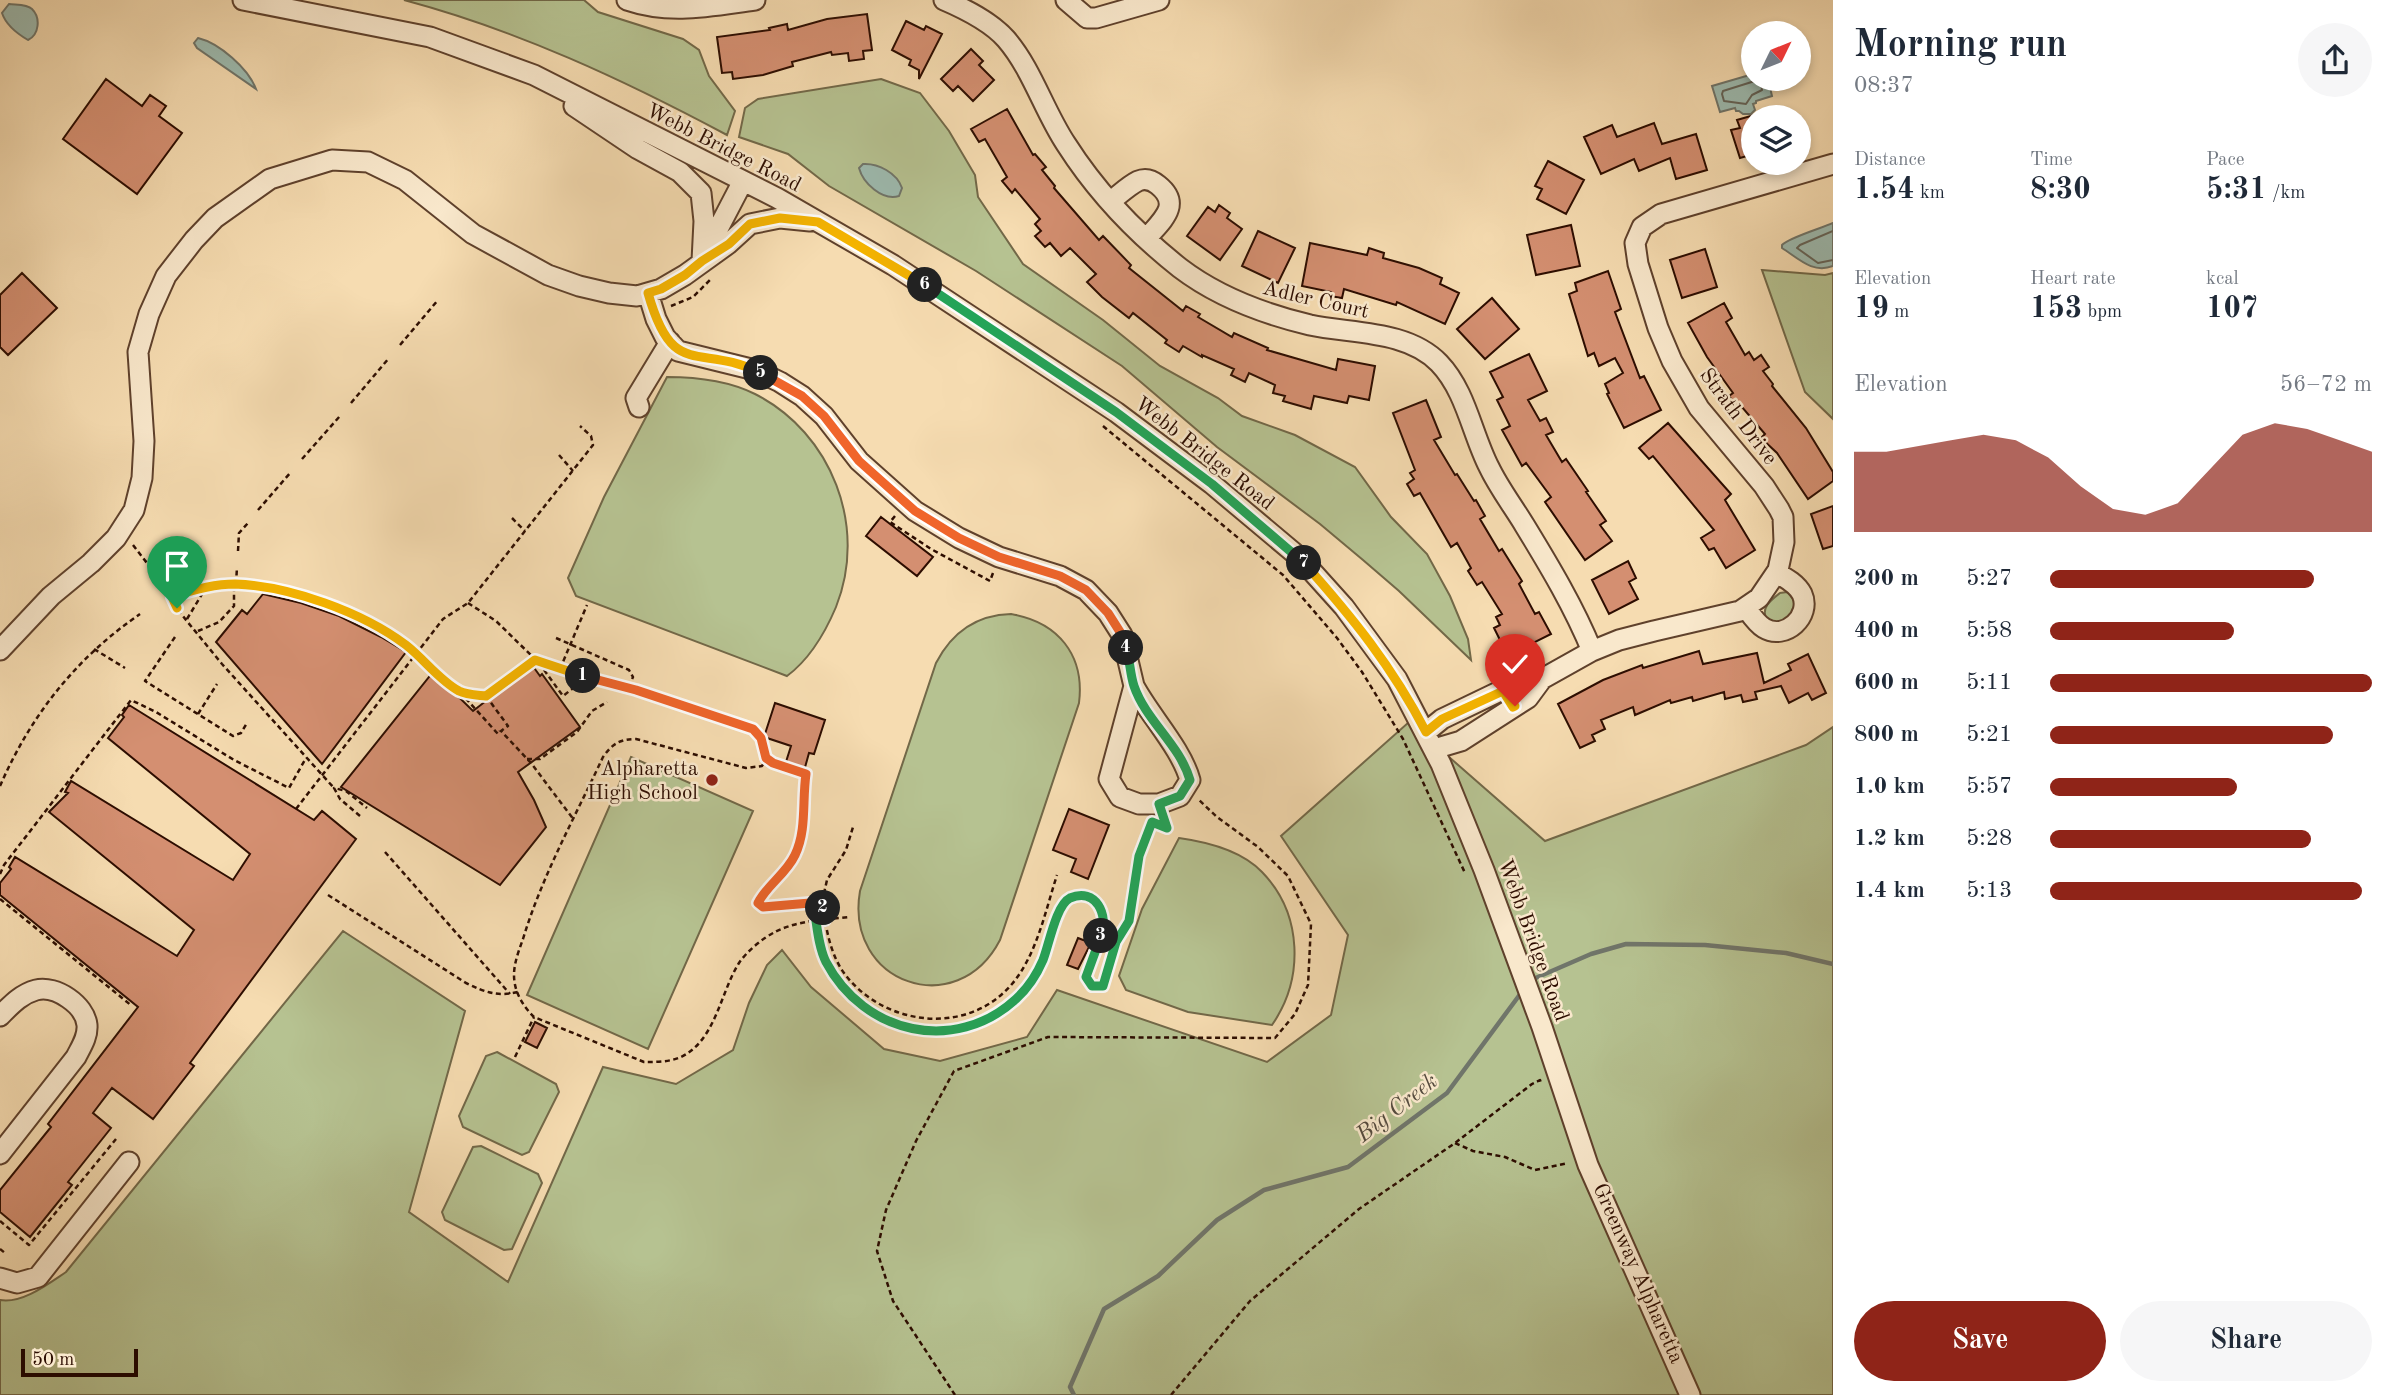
<!DOCTYPE html>
<meta charset="utf-8">
<style>
:root{--surface:#fff;--page:#f6f6f7;--text:#1f2937;--muted:#747a83;--accent:#8f2418}
body{margin:0;font-family:"Old Standard TT",serif;background:var(--page);color:var(--text);height:100vh;display:flex;flex-direction:column;font-size:26px;white-space:nowrap}
*{box-sizing:border-box;margin:0}
p{font-size:23px;color:var(--muted)}
.icon{flex:none;width:38px;height:38px;fill:none;stroke:currentColor;stroke-width:2;stroke-linecap:round;stroke-linejoin:round}
.map{position:relative;flex:1;overflow:hidden}
.details{display:flex;flex-direction:column;background:var(--surface);width:560px}
.details>*{flex:none}
.needle{width:46px;rotate:47deg}
.tools{position:absolute;left:1741px;top:21px;display:grid;gap:14px}
.tools a{display:grid;place-items:center;width:70px;height:70px;border-radius:50%;background:var(--surface);box-shadow:0 4px 10px #0003;font-size:35px}
.scale{position:absolute;left:21px;bottom:18px;width:117px;box-sizing:border-box;padding-left:7px;border:4px solid #2d0d00;border-top:0;font-size:19px;line-height:24px;white-space:nowrap;color:#2d0d00;-webkit-text-stroke:5px #f9e8cc;paint-order:stroke}
.pin{position:absolute;display:grid;place-items:center;width:60px;height:60px;color:#fff;margin:-72px -30px;border-radius:50% 50% 50% 0;rotate:-45deg;box-shadow:0 0 7px #0007}
.pin .icon{rotate:45deg}
.km{position:absolute;width:35px;height:35px;margin:-18px;border-radius:50%;background:#222;color:#fff;font-size:19px;line-height:35px;text-align:center}
.round{display:grid;place-items:center;flex:none;width:74px;height:74px;border-radius:37px;background:var(--page)}
.summary{display:flex;align-items:center;justify-content:space-between;height:119px;padding:0 21px}
h1{font-size:38px;font-weight:600;line-height:52px}
.stats{display:grid;grid-template-columns:repeat(3,1fr);gap:10px;height:119px;padding:7px 21px}
.stats div{display:grid;align-content:center}
.stats b{font-size:30px;font-weight:600}
.stats small{font-size:19px;font-weight:400}
.stats p{font-size:19px}
.chart{height:196px;padding:14px 21px}
.chart p{display:flex;justify-content:space-between}
.chart svg{width:100%;height:126px;margin-top:7px;fill:var(--accent);opacity:.7}
.button{display:flex;gap:14px;margin-top:auto;padding:14px 21px}
.button a{flex:1;height:80px;border-radius:42px;background:var(--accent);color:#fff;font-size:28px;font-weight:600;line-height:80px;text-align:center}
.button a+a{background:var(--page);color:var(--text)}
ul{padding:0 21px;list-style:none;font-size:23px}
li{display:grid;grid-template-columns:112px 84px 1fr;align-items:center;height:52px}
li i{height:18px;border-radius:9px;background:var(--accent)}
main{display:flex;flex:1;min-height:0}
.map>svg:first-child{display:block}
.green{fill:#b6c291;stroke:#726848;stroke-width:2}
.water{fill:#9dbbb0;stroke:#70756a;stroke-width:2}
.lines{fill:none;stroke-linecap:round;stroke-linejoin:round}
.shore{stroke:#656458;stroke-width:2}
.stream{stroke:#70756a;stroke-width:4.5}
.building{fill:#d48f71;stroke:#2d0d00;stroke-width:2}
.minor-casing{stroke:#5f412c;stroke-width:23}
.path{stroke:#2d0d00;stroke-width:2.5;stroke-dasharray:5 3.5;stroke-linecap:butt}
.minor{stroke:#f9e8cc;stroke-width:19}
.split-1-casing{stroke:#fff;stroke-width:14}
.split-2-casing{stroke:#fff;stroke-width:14}
.split-3-casing{stroke:#fff;stroke-width:14}
.split-4-casing{stroke:#fff;stroke-width:14}
.split-5-casing{stroke:#fff;stroke-width:14}
.split-6-casing{stroke:#fff;stroke-width:14}
.split-7-casing{stroke:#fff;stroke-width:14}
.split-8-casing{stroke:#fff;stroke-width:14}
.split-1{stroke:#f5b400;stroke-width:9}
.split-2{stroke:#f0652b;stroke-width:9}
.split-3{stroke:#22a559;stroke-width:9}
.split-4{stroke:#22a559;stroke-width:9}
.split-5{stroke:#f0652b;stroke-width:9}
.split-6{stroke:#f5b400;stroke-width:9}
.split-7{stroke:#22a559;stroke-width:9}
.split-8{stroke:#f5b400;stroke-width:9}
.poi-dot{fill:#8f2418;stroke:#f9e8cc;stroke-width:2.5}
.labels{text-anchor:middle;stroke-width:5;stroke-linejoin:round;paint-order:stroke}
.street-label{font-size:21px;fill:#2d0d00;stroke:#f9e8cc}
.poi-label{font-size:21px;fill:#2d0d00;stroke:#f9e8cc;text-anchor:end}
.water-label{font-size:23px;font-style:italic;fill:#544a3e;stroke:#f9e8cc}
</style>
<main>
<div class="map">
<svg width="1833" height="1395" viewBox="0 0 1833 1395">
<rect width="100%" height="100%" fill="#f6dcb1"/>
<filter id="stains"><feTurbulence type="fractalNoise" baseFrequency=".00286" numOctaves="4"/><feColorMatrix values="0 0 0 0 .2 0 0 0 0 .09 0 0 0 0 .02 0 0 0 .5 -.17"/></filter>
<radialGradient id="worn" r=".72"><stop offset=".6" stop-color="#630" stop-opacity="0"/><stop offset="1" stop-color="#630" stop-opacity=".3"/></radialGradient>
<!-- green -->
<path class="green" d="M404 0H584L598 12 683 39 699 50 709 76 735 111 727 135C624 80 517 30 404 0Z
M881 79 920 93 949 131 975 175 978 197 1023 264 1103 320 1160 366 1218 398 1242 416 1295 435 1355 467 1391 517 1427 554 1450 596 1468 639 1471 660 1399 591 1363 560 1320 524 1217 447 1122 366 976 271 829 186 788 154 739 137 745 108 758 99Z
M1762 270 1825 275 1833 273V419L1805 392Z
M667 377C697 377 727 380 755 394 832 433 868 527 836 607 825 633 810 659 787 676L576 596 568 578 604 497Z
M1787 592C1795 599 1796 604 1794 614L1779 623 1767 620C1760 608 1771 600 1780 593Z
M1011 614C1058 622 1085 655 1079 703L1000 940C957 1023 844 983 860 891L936 663C952 632 976 615 1011 614Z
M1409 722 1545 841 1806 745 1833 727V1395H0V1300C22 1304 48 1284 66 1272L343 931 465 1011 409 1212 508 1282 603 1067 676 1084 733 1050 749 1003 767 965 782 950 811 987 884 1049 940 1061 1027 1037 1057 990 1267 1062 1331 1015 1348 935 1281 836Z
M631 757 753 811 648 1049 527 995Z
M1179 838C1208 842 1241 850 1262 872 1303 914 1304 979 1272 1025L1188 1012 1126 990 1119 976 1142 909Z
M497 1052 556 1084 559 1092 529 1152 522 1155 463 1127 459 1116 486 1056Z
M481 1146 538 1174 542 1183 512 1249 504 1250 445 1220 442 1212 473 1147Z"/>
<!-- water -->
<path class="water" d="M9 4C16 5 27 4 32 9 41 18 39 35 28 40 16 33 6 25 2 13Z
M198 38C219 43 248 68 256 89L197 48 194 43Z
M1753 74 1754 79H1768L1772 96 1756 101V103L1753 104 1755 110 1751 114H1743L1739 111H1736L1735 108 1720 112 1712 86Z
M863 164C878 163 897 173 902 188L899 196C882 201 863 183 859 168Z
M1833 223V266C1813 274 1799 259 1782 248V245C1788 238 1822 228 1833 223Z"/>
<g class="lines">
<!-- shore -->
<path class="shore" d="M1758 80 1761 82 1762 90 1752 95 1746 104 1724 101 1722 94 1723 91Z
M1833 231 1800 245 1797 248 1818 263 1833 260"/>
<!-- stream -->
<path class="stream" d="M1531 980 1591 954 1626 944 1705 945 1786 953 1833 964
M1074 1395 1070 1387 1104 1309 1158 1276 1217 1220 1264 1190 1348 1167 1447 1093 1521 993"/>
</g>
<!-- building -->
<path class="building" d="M867 14 872 50 863 51 864 59 849 61 848 53 832 55 831 52 792 62 793 66 763 75 733 79 732 72 722 73 717 37 770 30 769 28 787 24 788 30 827 19Z
M906 21 924 30 926 26 942 34 919 79V70L909 65 911 60 892 50Z
M971 49 983 61 979 65 994 80 973 101 958 86 953 91 941 79Z
M106 79 142 106 150 95 166 106 159 116 182 133 137 194 63 139Z
M1007 109 1033 155 1035 154 1046 167 1042 170 1055 186 1054 188 1099 240 1103 236 1131 265 1129 268 1183 311 1186 306 1200 314 1198 317 1232 337 1234 333 1268 348 1267 350 1336 370 1338 359 1375 366 1369 400 1349 396 1347 403 1314 396 1311 409 1283 401 1285 396 1273 393 1275 385 1249 373 1245 382 1231 375 1234 369 1202 355V357L1183 346 1179 352 1165 343 1167 340 1133 313 1129 318 1102 297 1087 282 1096 274 1070 248 1061 256 1050 243 1045 247 1035 236 1041 231 1035 224 1040 219 1015 189 1012 193 1002 181 1007 177 985 139 979 142 971 129Z
M1754 115V154L1740 158 1731 130 1740 128 1737 120Z
M1654 123 1662 144 1696 134 1707 170 1676 179 1670 158 1639 171 1634 159 1601 174 1584 137 1612 125 1617 137Z
M1548 161 1584 180 1566 214 1537 199 1542 189 1535 186Z
M1219 205 1230 213 1227 218 1242 229 1220 260 1187 236 1208 207 1215 212Z
M1571 225 1580 266 1536 275 1527 235Z
M1258 231 1295 248 1278 283 1242 266Z
M1310 243 1367 255 1369 248 1384 253 1383 258 1419 268 1442 278 1440 284 1459 293 1445 324 1397 302 1396 305 1344 289 1342 298 1330 296 1331 292 1302 286Z
M1705 249 1717 287 1682 298 1670 260Z
M1608 271 1621 309 1615 312 1640 378 1644 376 1661 410 1624 428 1607 394 1609 393 1605 384 1623 373 1615 358 1599 366 1594 353 1588 356 1569 294 1577 291 1575 283Z
M22 273 57 308 8 355 0 347V295Z
M1492 298 1519 329 1485 359 1457 329Z
M1724 303 1732 318 1726 322 1745 355 1749 352 1754 360 1761 355 1769 367 1763 371 1773 384 1772 386 1806 428 1833 472V481L1808 499 1777 453 1761 438 1765 434 1742 407 1739 409 1729 396 1733 393 1707 357 1688 323Z
M1529 354 1547 391 1528 400 1540 421 1546 418 1553 432 1546 435 1562 462 1566 459 1588 491 1586 492 1606 521 1600 525 1612 541 1585 560 1545 502 1551 497 1526 463 1522 466 1502 430 1510 426 1497 400 1503 397 1490 372Z
M1426 400 1441 437 1434 440 1455 475 1457 474 1474 501 1476 500 1485 516 1480 519 1499 551 1502 549 1522 581 1519 584 1535 614 1539 612 1551 634 1513 653 1506 639 1501 642 1494 628 1500 625 1496 617 1502 614 1482 582 1477 585 1468 571 1471 568 1457 543 1451 547 1420 493 1414 496 1407 484 1414 479 1410 473 1415 470 1393 413Z
M1668 423 1731 494 1725 500 1755 550 1726 568 1714 548 1709 550 1701 538 1714 530 1653 456 1649 459 1639 448Z
M1833 506V546L1823 549 1811 514Z
M881 517 933 557 917 576 866 536Z
M1628 561 1636 578 1629 582 1638 599 1609 614 1592 580Z
M263 594 301 603 339 616 381 637 406 652 322 764 216 642 242 610 247 614Z
M1699 651 1703 664 1757 653 1764 683 1791 670 1788 664 1808 654 1826 693 1812 700 1808 693 1789 703 1781 686 1755 692 1757 699 1743 702 1741 695 1725 699 1724 692 1693 701 1692 697 1671 703 1670 700 1635 715 1633 707 1601 720 1605 729 1592 735 1595 741 1580 748 1558 704 1603 680 1642 665 1643 668Z
M532 665 540 676 542 674 580 727 518 772 534 800 546 827 500 885 341 787 433 672 473 711Z
M775 703 825 720 814 754 809 753 804 771 785 765 791 746 764 737Z
M129 705 314 820 322 811 356 839 190 1063 194 1066 153 1119 112 1088 93 1113 111 1128 68 1182 72 1185 30 1237 0 1212V1190L51 1127 48 1124 138 1007 0 895V883L11 869 9 867 15 857 177 956 194 930 49 812 68 793 65 792 71 781 233 880 250 854 108 738 124 717 122 715Z
M1069 809 1109 825 1088 879 1071 872 1076 859 1053 850Z
M1078 938 1091 943 1078 969 1067 965Z
M535 1022 547 1028 537 1048 525 1042Z"/>
<g class="lines">
<!-- minor casing -->
<g class="minor-casing">
<path id="minor" d="M243 0 430 37 534 75 777 198 893 265 1116 412 1212 484 1299 557 1344 607 1397 679 1441 764 1484 870 1542 1027 1588 1165 1690 1395
M627 0C671 15 710 6 755 0
M944 0C965 9 990 21 1006 39 1032 69 1044 111 1066 144 1096 191 1137 234 1180 268 1218 297 1264 314 1310 325 1352 334 1407 330 1439 363 1466 391 1472 434 1489 467 1499 488 1513 506 1525 526 1550 567 1574 607 1592 651
M1066 0 1087 18H1096L1159 0
M574 106 638 149 680 172 701 193 704 221 702 261
M1111 201C1119 195 1128 186 1138 181 1145 178 1152 180 1158 185 1183 205 1161 221 1146 239
M705 254 743 181
M648 293 656 319 665 337 678 351 755 370 780 382 802 396 824 416 859 461 915 511 959 538 999 557 1060 576 1086 590 1108 613 1122 635 1134 686 1109 779 1120 797 1139 804H1159L1180 796 1190 780C1181 748 1150 716 1134 686
M639 407 636 398 670 342
M1746 608C1751 615 1757 624 1764 628 1785 641 1812 616 1802 594 1797 584 1786 578 1777 573
M0 650 51 596 91 563 116 538 134 510 142 478 144 441 138 352 149 314 166 276 194 240 215 218 270 179 332 160 368 162 405 180 473 234 548 275 579 286 609 293 637 296 661 289 685 275 728 244 750 224 780 218 810 221
M1426 732 1442 719 1523 680 1542 679
M1434 749 1461 741 1528 698 1542 679 1592 651 1619 640 1654 631 1740 611 1759 598 1778 570 1784 542 1783 517 1779 509 1764 486 1699 408 1672 361 1658 328 1638 264 1635 243 1642 227 1661 214 1833 164
M0 1016C11 1005 21 994 36 990 56 985 85 1005 87 1025 88 1037 81 1047 76 1057L0 1154
M0 1278 17 1283 38 1277 129 1162"/>
</g>
<!-- path -->
<path class="path" d="M671 306 693 297 711 279
M400 345 438 300
M351 403 389 358
M1103 426 1283 575 1337 638 1362 672 1403 739 1465 873
M559 455 573 471
M302 459 340 416
M258 510 291 472
M895 516 890 522 931 549 990 581 993 573
M512 518 525 531
M133 545 147 563 157 566
M238 551 239 533 248 523
M176 581 169 586 177 608 186 620 222 664 334 788
M236 584 237 567
M172 597C192 590 213 584 235 584 290 586 363 612 406 645 424 659 439 680 459 691 467 695 478 695 486 696L534 660
M468 603 496 621 539 663 636 690 753 729C764 740 770 752 762 766L746 768 636 739C620 739 612 744 603 757 575 817 542 876 523 939 519 950 514 963 514 975 514 992 523 1006 534 1017L644 1062C656 1062 670 1062 681 1057 716 1040 720 993 739 963 747 951 763 938 775 932 798 920 824 920 849 917
M187 619 207 586
M198 631 219 622 234 606V584
M175 637 145 681 233 736 241 733 247 723
M556 638 629 670 633 677 628 688
M94 649 125 668
M539 663 563 696 586 678
M560 669 587 605
M460 692 498 734 500 731
M486 696 508 726 501 731 531 763 574 820
M198 714 217 684
M766 758 773 763 806 774C802 802 809 835 793 859 783 875 769 887 758 902L759 905 822 902C826 926 829 952 844 973 883 1026 967 1037 1012 984 1037 954 1045 912 1057 875
M527 759H540L577 732 592 711 607 702
M0 786C31 715 76 658 140 614
M296 809 443 619 468 603 593 445 591 436 580 426
M360 816 340 799 334 788 346 791 367 808
M1154 823 1167 828 1164 821
M385 852 510 994
M0 874 4 865 131 700 156 712 234 760 289 788 306 758
M328 895 466 983C485 992 497 997 518 992
M0 899 132 1006
M822 902 827 880 846 850 853 827
M816 922C818 934 820 947 824 958 829 970 837 981 845 989 886 1033 944 1044 996 1014 1025 998 1042 968 1051 937 1054 928 1055 915 1061 907 1071 890 1091 897 1102 908L1104 928 1086 977 1092 986H1103L1116 942 1129 921 1139 856 1152 822
M515 1057 534 1017
M1455 1143 1473 1151 1505 1157 1535 1170 1568 1163
M0 1221 29 1245 116 1139
M0 1249 5 1253
M955 1395 893 1301 877 1251 886 1210 916 1141 954 1071 1048 1037 1275 1038 1295 1014 1308 985 1311 924 1288 876 1258 847 1217 817 1199 800
M1171 1395 1250 1301 1359 1209 1455 1143 1532 1084 1540 1080 1541 1083"/>
<!-- minor -->
<use href="#minor" class="minor"/>
</g>
<g class="lines">
<!-- split-1 casing -->
<g class="split-1-casing">
<path id="split-1" d="M177 608 172 597C192 590 213 584 235 584 290 586 362 612 406 645 424 659 439 680 459 691 467 695 478 695 486 696L535 660 583 676"/>
</g>
<!-- split-2 casing -->
<g class="split-2-casing">
<path id="split-2" d="M583 676 636 690 753 729 761 738 766 758 773 763 806 774C802 801 807 830 795 855 786 874 767 885 758 903L763 907 822 902 823 908"/>
</g>
<!-- split-3 casing -->
<g class="split-3-casing">
<path id="split-3" d="M823 908 825 920 816 921C818 935 820 950 826 962 864 1034 955 1055 1016 999 1027 989 1037 974 1043 960 1049 945 1056 905 1070 898 1096 887 1109 915 1101 936"/>
</g>
<!-- split-4 casing -->
<g class="split-4-casing">
<path id="split-4" d="M1101 936 1086 977 1092 986H1103L1116 942 1129 921 1139 856 1152 822 1167 828 1159 804 1180 796 1190 780C1180 745 1146 721 1134 686 1130 674 1130 660 1126 648"/>
</g>
<!-- split-5 casing -->
<g class="split-5-casing">
<path id="split-5" d="M761 373 802 396 824 416 859 461 915 511 959 538 999 557 1060 576 1086 590 1108 613 1122 635 1126 648"/>
</g>
<!-- split-6 casing -->
<g class="split-6-casing">
<path id="split-6" d="M761 373C699 342 673 382 648 293L661 289 685 275 702 261 729 244 750 224 780 218 818 222 925 285"/>
</g>
<!-- split-7 casing -->
<g class="split-7-casing">
<path id="split-7" d="M925 285 1116 412 1212 484 1304 563"/>
</g>
<!-- split-8 casing -->
<g class="split-8-casing">
<path id="split-8" d="M1304 563C1352 617 1392 666 1426 732L1442 719 1503 691 1513 707 1515 706"/>
</g>
<!-- split-1 -->
<use href="#split-1" class="split-1"/>
<!-- split-2 -->
<use href="#split-2" class="split-2"/>
<!-- split-3 -->
<use href="#split-3" class="split-3"/>
<!-- split-4 -->
<use href="#split-4" class="split-4"/>
<!-- split-5 -->
<use href="#split-5" class="split-5"/>
<!-- split-6 -->
<use href="#split-6" class="split-6"/>
<!-- split-7 -->
<use href="#split-7" class="split-7"/>
<!-- split-8 -->
<use href="#split-8" class="split-8"/>
</g>
<!-- markers -->
<circle class="poi-dot" cx="712" cy="780" r="7"/>
<g class="labels">
<!-- street labels -->
<g class="street-label">
<text transform="translate(724 147) rotate(27)" y="7">Webb Bridge Road</text>
<text transform="translate(1316 299) rotate(13)" y="7">Adler Court</text>
<text transform="translate(1739 416) rotate(53)" y="7">Strath Drive</text>
<text transform="translate(1205 453) rotate(38)" y="7">Webb Bridge Road</text>
<text transform="translate(1534 940) rotate(70)" y="7">Webb Bridge Road</text>
<text transform="translate(1639 1273) rotate(66)" y="7">Greenway Alpharetta</text>
</g>
<!-- poi labels -->
<g class="poi-label">
<text x="698" y="775">Alpharetta<tspan x="698" dy="24">High School</tspan></text>
</g>
<!-- water labels -->
<g class="water-label">
<text transform="translate(1396 1107) rotate(-38)" y="8">Big Creek</text>
</g>
</g>
<rect width="100%" height="100%" filter="url(#stains)"/>
<rect width="100%" height="100%" fill="url(#worn)"/>
</svg>
<div class="tools">
<a><svg class="needle" viewBox="-14 -14 28 28"><path d="M0-13l5 13h-10z" fill="#e53935"/><path d="M0 13l5-13h-10z" fill="#747a83"/></svg></a>
<a><svg class="icon" aria-label="layers" viewBox="0 0 24 24"><path d="M12 4l9 5-9 5-9-5zM3 14l9 5 9-5"/></svg></a>
</div>
<div class="scale">50 m</div>
<div class="pin" style="left:177px;top:608px;background:#1e9e55"><svg class="icon" aria-label="arrive" viewBox="0 0 24 24"><path d="M6 21V4h12l-3 4 3 4H6"/></svg></div>
<div class="pin" style="left:1515px;top:706px;background:#d93025"><svg class="icon" aria-label="check" viewBox="0 0 24 24"><path d="M5 12l5 5 9-10"/></svg></div>
<b class="km" style="left:583px;top:676px">1</b>
<b class="km" style="left:823px;top:908px">2</b>
<b class="km" style="left:1101px;top:936px">3</b>
<b class="km" style="left:1126px;top:648px">4</b>
<b class="km" style="left:761px;top:373px">5</b>
<b class="km" style="left:925px;top:285px">6</b>
<b class="km" style="left:1304px;top:563px">7</b>
</div>
<section class="details">
<div class="summary"><div><h1>Morning run</h1><p>08:37</p></div><a class="round"><svg class="icon" aria-label="share" viewBox="0 0 24 24"><path d="M12 15V3M7 8l5-5 5 5M5 13v7h14v-7"/></svg></a></div>
<div class="stats">
<div><p>Distance</p><b>1.54<small> km</small></b></div>
<div><p>Time</p><b>8:30</b></div>
<div><p>Pace</p><b>5:31<small> /km</small></b></div>
</div>
<div class="stats">
<div><p>Elevation</p><b>19<small> m</small></b></div>
<div><p>Heart rate</p><b>153<small> bpm</small></b></div>
<div><p>kcal</p><b>107</b></div>
</div>
<div class="chart"><p><span>Elevation</span>56–72 m</p>
<svg viewBox="0 0 160 44" preserveAspectRatio="none"><path d="M0 44V16L10 16L20 14L30 12L40 10L50 12L60 18L70 28L80 36L90 38L100 34L110 22L120 10L130 6L140 8L150 12L160 16V44z"/></svg>
</div>
<ul>
<li><b>200 m</b>5:27<i style="width:82%"></i></li>
<li><b>400 m</b>5:58<i style="width:57%"></i></li>
<li><b>600 m</b>5:11<i style="width:100%"></i></li>
<li><b>800 m</b>5:21<i style="width:88%"></i></li>
<li><b>1.0 km</b>5:57<i style="width:58%"></i></li>
<li><b>1.2 km</b>5:28<i style="width:81%"></i></li>
<li><b>1.4 km</b>5:13<i style="width:97%"></i></li>
</ul>
<div class="button"><a>Save</a><a>Share</a></div>
</section>
</main>
